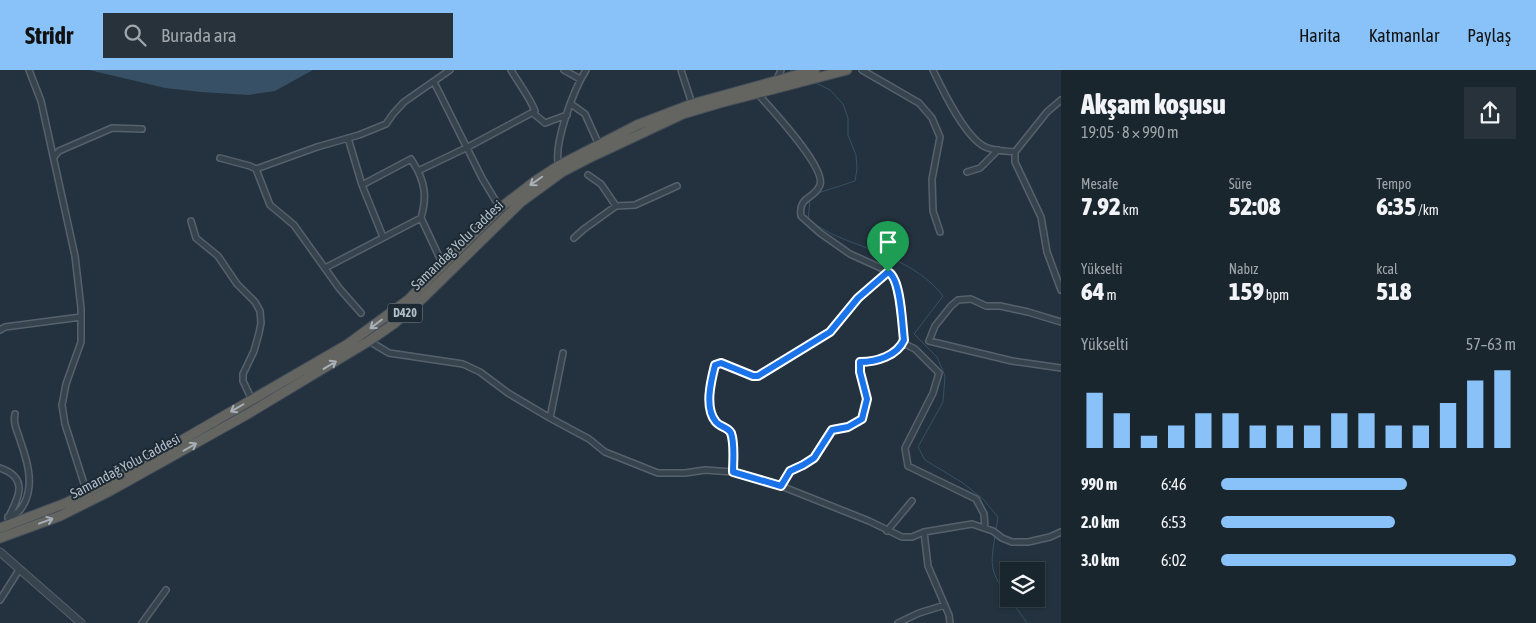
<!DOCTYPE html>
<html lang="tr">
<meta charset="utf-8">
<style>
:root{--surface:#1a262e;--page:#27323a;--text:#f1f3f6;--muted:#9fa5aa;--line:#38434a;--accent:#88c2f9}
body{margin:0;font-family:"Asap Condensed",sans-serif;background:var(--page);color:var(--text);height:100vh;display:flex;flex-direction:column;font-size:19px;white-space:nowrap}
*{box-sizing:border-box;margin:0}
p{font-size:16px;color:var(--muted)}
.icon{flex:none;width:28px;height:28px;fill:none;stroke:currentColor;stroke-width:2;stroke-linecap:round;stroke-linejoin:round}
.map{position:relative;flex:1;overflow:hidden}
.details{display:flex;flex-direction:column;background:var(--surface);width:475px}
.details>*{flex:none}
.fabs{position:absolute;left:1000px;top:492px;display:grid;gap:10px}
.fabs a{display:grid;place-items:center;width:45px;height:45px;border-radius:0px;background:var(--surface);box-shadow:0 1px 4px #0004,0 0 0 1px var(--line);font-size:25px}
.pin{position:absolute;display:grid;place-items:center;width:42px;height:42px;color:#fff;margin:-51px -21px;border-radius:50% 50% 50% 0;rotate:-45deg;box-shadow:0 0 5px #0007}
.pin .icon{rotate:45deg}
.round{display:grid;place-items:center;flex:none;width:52px;height:52px;border-radius:0px;background:var(--page)}
.summary{display:flex;align-items:center;justify-content:space-between;height:85px;padding:0 20px}
h1{font-size:28px;font-weight:800;line-height:38px}
.figures{display:grid;grid-template-columns:repeat(3,1fr);gap:8px;height:85px;padding:5px 20px}
.figures div{display:grid;align-content:center}
.figures b{font-size:25px;font-weight:800}
.figures small{font-size:14px;font-weight:400}
.figures p{font-size:14px}
.chart{height:140px;padding:10px 20px}
.chart p{display:flex;justify-content:space-between}
.chart svg{width:100%;height:90px;margin-top:5px;stroke:var(--accent);stroke-width:6}
ul{padding:0 20px;list-style:none;font-size:16px}
li{display:grid;grid-template-columns:80px 60px 1fr;align-items:center;height:38px}
li i{height:12px;border-radius:6px;background:var(--accent)}
header{display:flex;align-items:center;gap:30px;box-sizing:border-box;height:70px;padding:0 25px;background:var(--accent);color:#111}
header strong{font-size:24px}
nav{display:flex;gap:28px;margin-inline-start:auto;font-size:18px}
.search{width:350px;height:45px;background:var(--page);display:flex;align-items:center;gap:12px;box-sizing:border-box;padding:0 18px;border-radius:0px;color:var(--muted);font-size:19px}
main{display:flex;flex:1;min-height:0}
.map>svg:first-child{display:block}
.water{fill:#375065}
.lines{fill:none;stroke-linecap:round;stroke-linejoin:round}
.stream{stroke:#375065;stroke-width:1}
.minor-casing{stroke:#56616c;stroke-width:8}
.tertiary-casing{stroke:#56616c;stroke-width:9}
.trunk-casing{stroke:#434e59;stroke-width:11}
.minor{stroke:#37444e;stroke-width:5}
.tertiary{stroke:#37444e;stroke-width:7}
.trunk{stroke:#646461;stroke-width:9}
.oneway{stroke:#a7b0b9}
.route-casing{stroke:#fff;stroke-width:10}
.route{stroke:#1a73e8;stroke-width:6}
.labels{text-anchor:middle;stroke-width:4;stroke-linejoin:round;paint-order:stroke}
.shield{fill:#1d2933;stroke:#86919c;stroke-width:1}
.shield-label{font-size:12px;font-weight:bold;fill:#b3bec9}
.street-label{font-size:14px;fill:#b3bec9;stroke:#1d2933}
</style>
<header>
<strong>Stridr</strong>
<div class="search"><svg class="icon" aria-label="search" viewBox="0 0 24 24"><circle cx="10" cy="10" r="6"/><path d="M15 15l6 6"/></svg>Burada ara</div>
<nav><a>Harita</a><a>Katmanlar</a><a>Paylaş</a></nav>
</header>
<main>
<div class="map">
<svg width="1061" height="553" viewBox="0 0 1061 553">
<rect width="100%" height="100%" fill="#23323e"/>
<!-- water -->
<path class="water" d="M89 0H313L275 21 248 25 201 22 165 18Z"/>
<g class="lines">
<!-- stream -->
<path class="stream" d="M790 0 794 2
M816 13 830 20 843 34 848 48V65L856 85 857 99 855 111 818 123
M810 130 808 150C816 155 824 160 832 164 870 181 916 191 943 226L914 264 937 287 945 306 943 332 918 377 925 390 963 413 983 429 998 447 996 460
M995 466C990 498 990 501 1009 528
M1010 529 1027 553"/>
<!-- minor casing -->
<g class="minor-casing">
<path id="minor" d="M29 0 41 31 75 186 81 238V272L66 314 62 335 65 354 87 423
M564 0 580 9
M681 0 692 34
M862 0 919 33 932 48 940 67 932 109 933 141 940 162
M933 0C942 19 967 72 988 78 996 81 1006 81 1015 82
M776 11 781 0
M434 12 482 108 500 138
M758 24C771 39 826 97 820 115 814 130 798 126 801 146L820 163 850 184 892 203 897 213 904 271C897 287 876 292 860 293V302L867 329 862 349 848 357 832 360 814 388 803 395 790 401 781 416
M1061 30 1047 42 1015 82V92L1041 147 1047 182 1061 220
M571 34 585 44 599 75
M533 43 545 53 567 45
M348 68 362 115 383 167
M54 87 59 81 112 58 142 59
M220 88 250 96 256 99 270 135 294 155 339 218 361 243
M559 97C552 76 574 19 586 0
M256 99 317 77 359 65 386 54 393 44 404 32 450 0
M967 102 980 98 998 80
M588 105 601 114 616 136
M362 115 411 89 418 101
M421 148 443 195
M191 151 196 168 218 186 237 214 255 232 260 241 261 253 259 263 254 281 243 304V311L252 330
M574 168 584 159 616 136 635 135 677 116
M325 198 421 148C426 130 426 118 418 101L468 77 535 41C529 26 519 14 511 0
M1061 252 1028 242 1000 236H986L971 229 958 230 951 236 935 256 929 271 1012 291 1061 298
M0 260 5 257 81 247
M369 271 389 283 463 294 480 302 508 323 550 348 589 369 605 382 658 403H685L705 400 733 402 781 416 869 451 902 467H912L924 462 972 454 993 461 1002 468 1012 472H1028L1050 467 1061 462
M903 273 915 279 939 303 933 323 905 378 908 396 976 429 984 444 985 458
M550 348 563 283
M0 398C30 408 18 429 8 448
M733 402C733 391 735 374 731 363 728 357 720 357 716 352 704 338 710 311 715 295L721 293 753 306H758L830 262 858 228 888 201
M8 447C17 445 21 440 25 432 34 412 27 390 20 370 17 360 13 354 15 344
M887 461 912 431
M924 462 928 496 949 545 950 553
M0 530 19 500
M142 553 166 520
M898 553 919 543 945 535"/>
</g>
<!-- tertiary casing -->
<g class="tertiary-casing">
<path id="tertiary" d="M0 482 81 553"/>
</g>
<!-- trunk casing -->
<g class="trunk-casing">
<path id="trunk" d="M0 458 66 433 127 402 348 274 408 230 500 138 535 111 558 96 637 55 692 34 815 0
M0 468 60 446 110 421 246 345 369 271 395 253 422 229 521 132 562 102 587 89 683 44 720 33 847 0"/>
</g>
<!-- minor -->
<use href="#minor" class="minor"/>
<!-- tertiary -->
<use href="#tertiary" class="tertiary"/>
<!-- trunk -->
<use href="#trunk" class="trunk"/>
</g>
<!-- one-way arrows -->
<defs><path id="oneway-shaft" d="M-6 0H5M1.5-3L5.5 0L1.5 3" fill="none" stroke-width="1.6" stroke-linecap="round" stroke-linejoin="round" transform="scale(1.25)"/></defs>
<g class="oneway">
<use href="#oneway-shaft" transform="translate(536 111) rotate(145)"/>
<use href="#oneway-shaft" transform="translate(376 254) rotate(143)"/>
<use href="#oneway-shaft" transform="translate(330 295) rotate(-31)"/>
<use href="#oneway-shaft" transform="translate(237 338) rotate(150)"/>
<use href="#oneway-shaft" transform="translate(190 377) rotate(-30)"/>
<use href="#oneway-shaft" transform="translate(46 451) rotate(-20)"/>
</g>
<g class="lines">
<!-- route casing -->
<g class="route-casing">
<path id="route" d="M888 202C901 208 902 255 904 270 897 286 876 292 860 292V302L867 329 862 349 848 357 832 360 814 388 803 395 790 401 781 416 733 402C733 391 735 374 731 363 728 357 720 357 716 352 704 338 711 311 715 295L721 293 753 306H758L830 262 858 228Z"/>
</g>
<!-- route -->
<use href="#route" class="route"/>
</g>
<g class="labels">
<!-- shield labels -->
<rect class="shield" x="387.5" y="233.5" width="35" height="19" rx="4"/>
<g class="shield-label">
<text x="405" y="247">D420</text>
</g>
<!-- street labels -->
<g class="street-label">
<text transform="translate(457 175) rotate(-44)" y="5">Samandağ Yolu Caddesi</text>
<text transform="translate(125 396) rotate(-28)" y="5">Samandağ Yolu Caddesi</text>
</g>
</g>
</svg>
<div class="fabs">
<a><svg class="icon" aria-label="layers" viewBox="0 0 24 24"><path d="M12 4l9 5-9 5-9-5zM3 14l9 5 9-5"/></svg></a>
</div>
<div class="pin" style="left:888px;top:202px;background:#1e9e55"><svg class="icon" aria-label="arrive" viewBox="0 0 24 24"><path d="M6 21V4h12l-3 4 3 4H6"/></svg></div>
</div>
<section class="details">
<div class="summary"><div><h1>Akşam koşusu</h1><p>19:05 · 8 × 990 m</p></div><a class="round"><svg class="icon" aria-label="share" viewBox="0 0 24 24"><path d="M12 15V3M7 8l5-5 5 5M5 13v7h14v-7"/></svg></a></div>
<div class="figures">
<div><p>Mesafe</p><b>7.92<small> km</small></b></div>
<div><p>Süre</p><b>52:08</b></div>
<div><p>Tempo</p><b>6:35<small> /km</small></b></div>
</div>
<div class="figures">
<div><p>Yükselti</p><b>64<small> m</small></b></div>
<div><p>Nabız</p><b>159<small> bpm</small></b></div>
<div><p>kcal</p><b>518</b></div>
</div>
<div class="chart"><p><span>Yükselti</span>57–63 m</p>
<svg viewBox="0 0 160 44" preserveAspectRatio="none"><path d="M5 44V17M15 44V27M25 44V38M35 44V33M45 44V27M55 44V27M65 44V33M75 44V33M85 44V33M95 44V27M105 44V27M115 44V33M125 44V33M135 44V22M145 44V11M155 44V6"/></svg>
</div>
<ul>
<li><b>990 m</b>6:46<i style="width:63%"></i></li>
<li><b>2.0 km</b>6:53<i style="width:59%"></i></li>
<li><b>3.0 km</b>6:02<i style="width:100%"></i></li>
</ul>
</section>
</main>
